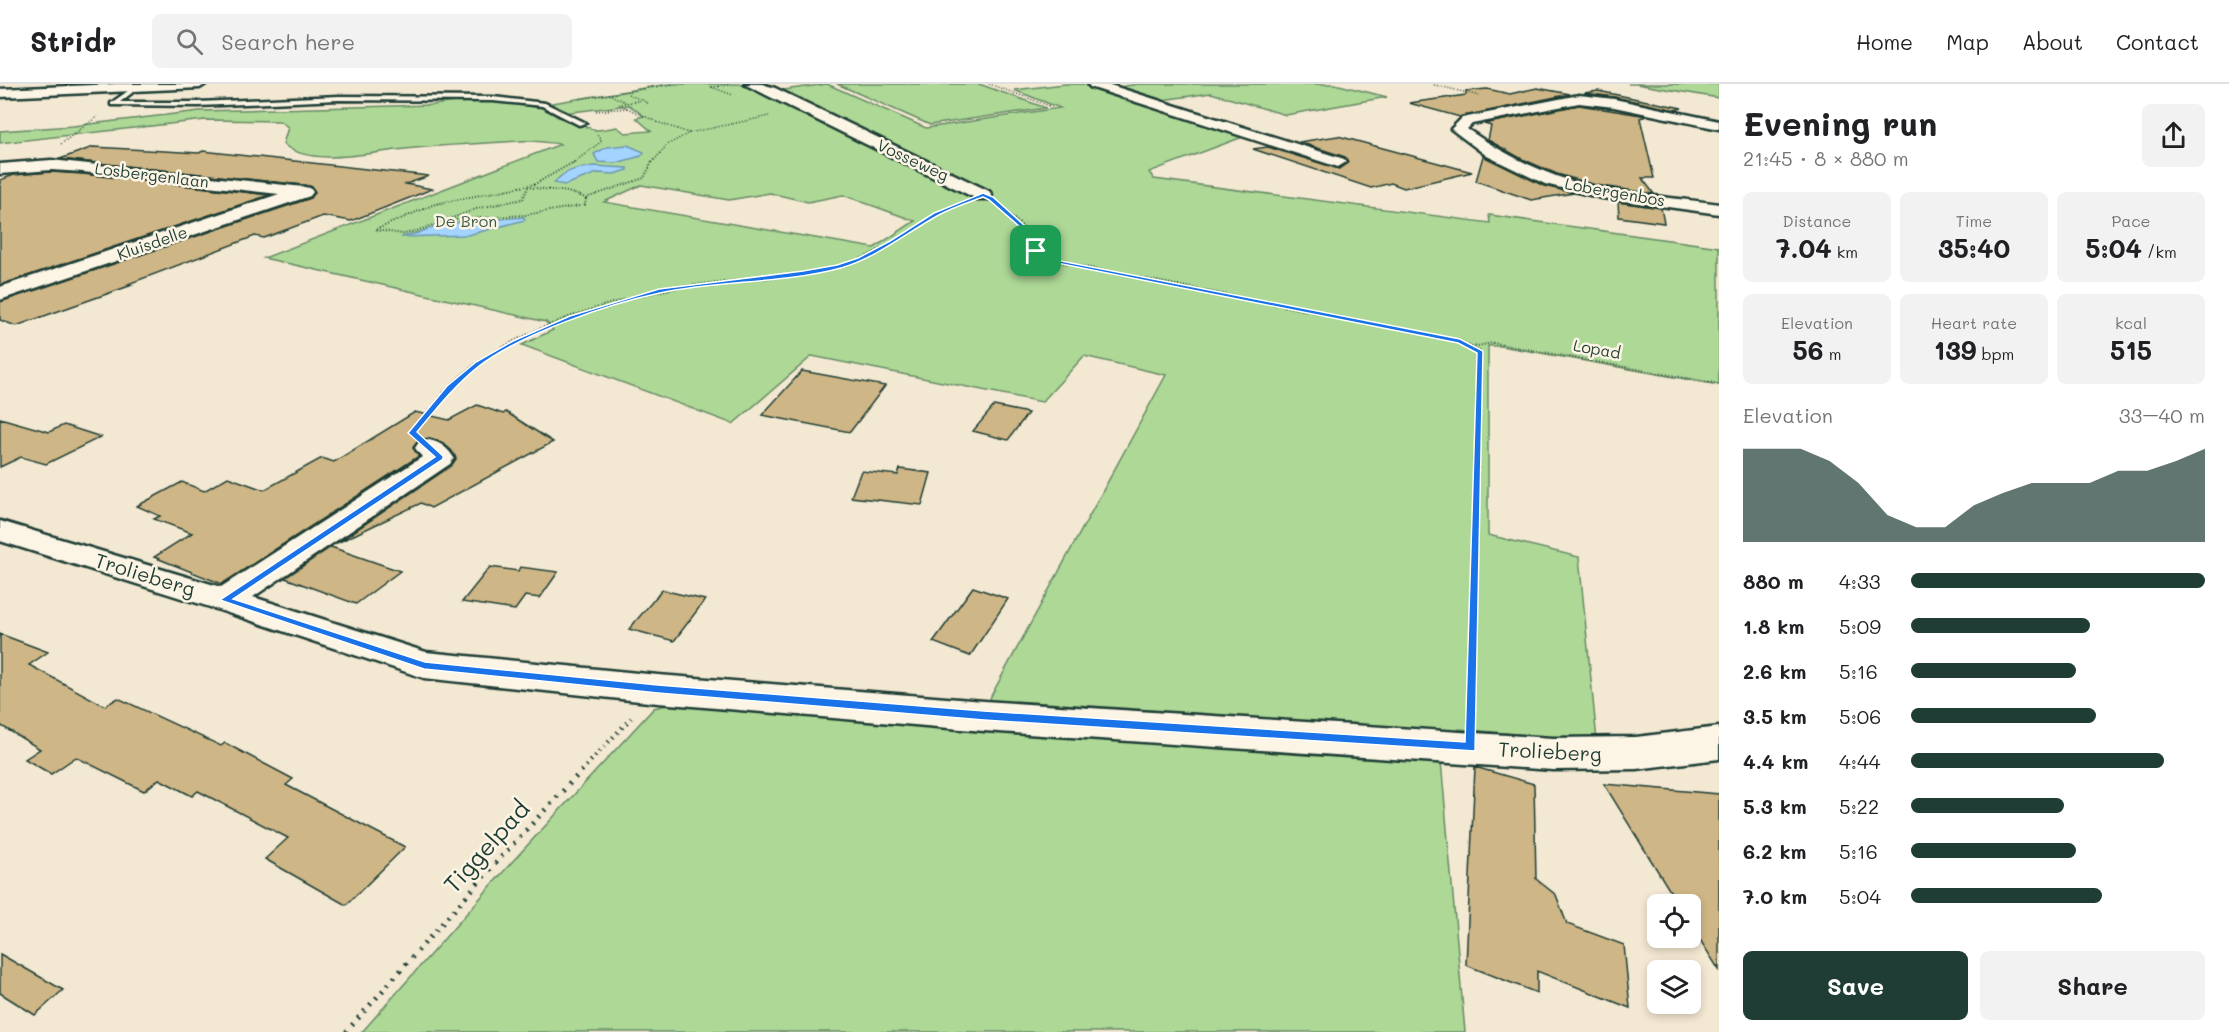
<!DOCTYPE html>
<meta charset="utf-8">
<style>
:root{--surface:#fff;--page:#f2f2f2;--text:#202124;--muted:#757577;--line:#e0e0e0;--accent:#1f3d34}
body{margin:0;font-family:Mali,sans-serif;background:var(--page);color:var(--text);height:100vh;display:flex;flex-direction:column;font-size:22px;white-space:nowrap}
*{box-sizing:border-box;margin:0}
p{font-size:20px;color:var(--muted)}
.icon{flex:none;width:33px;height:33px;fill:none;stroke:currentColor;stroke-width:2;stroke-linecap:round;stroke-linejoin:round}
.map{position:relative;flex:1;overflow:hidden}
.sheet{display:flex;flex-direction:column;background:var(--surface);width:510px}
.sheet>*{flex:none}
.tools{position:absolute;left:1647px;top:810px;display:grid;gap:12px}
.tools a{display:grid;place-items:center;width:54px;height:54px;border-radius:9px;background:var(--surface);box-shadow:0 3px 9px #0003;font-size:30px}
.pin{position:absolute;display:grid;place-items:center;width:51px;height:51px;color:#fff;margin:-26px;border-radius:12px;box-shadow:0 3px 9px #0006}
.round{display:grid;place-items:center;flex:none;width:63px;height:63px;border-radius:9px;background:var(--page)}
.head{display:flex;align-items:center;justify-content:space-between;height:102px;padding:0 24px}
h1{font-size:33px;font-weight:700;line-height:45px}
.figures{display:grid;grid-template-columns:repeat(3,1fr);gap:9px;height:102px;padding:6px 24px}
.figures div{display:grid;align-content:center;border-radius:9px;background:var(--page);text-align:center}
.figures b{font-size:26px;font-weight:700}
.figures small{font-size:16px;font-weight:400}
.figures p{font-size:16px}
.chart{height:168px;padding:12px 24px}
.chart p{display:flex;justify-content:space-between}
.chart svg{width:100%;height:108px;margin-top:6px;fill:var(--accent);opacity:.7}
.primary-button{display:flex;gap:12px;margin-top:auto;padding:12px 24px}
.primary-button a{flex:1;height:69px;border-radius:9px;background:var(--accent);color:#fff;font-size:24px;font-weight:700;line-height:69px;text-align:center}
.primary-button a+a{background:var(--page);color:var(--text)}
ul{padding:0 24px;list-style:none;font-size:20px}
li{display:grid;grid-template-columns:96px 72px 1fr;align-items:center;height:45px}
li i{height:15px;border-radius:8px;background:var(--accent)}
header{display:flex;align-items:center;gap:36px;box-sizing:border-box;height:84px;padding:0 30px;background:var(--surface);border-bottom:2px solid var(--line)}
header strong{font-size:28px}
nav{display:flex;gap:33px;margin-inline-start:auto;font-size:21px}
.search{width:420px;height:54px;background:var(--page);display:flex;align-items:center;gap:15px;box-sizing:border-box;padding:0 21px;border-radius:9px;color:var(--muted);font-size:22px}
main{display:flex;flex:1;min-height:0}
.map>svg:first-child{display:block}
.green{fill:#add896;stroke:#668a65;stroke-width:1.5;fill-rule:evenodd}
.water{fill:#a3d3ff;stroke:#6e97ae;stroke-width:1.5}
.building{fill:#cfb686;stroke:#1f3d34;stroke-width:1.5}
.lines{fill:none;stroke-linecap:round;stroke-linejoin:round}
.service-casing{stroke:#1f3d34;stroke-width:5}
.minor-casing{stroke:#1f3d34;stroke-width:5}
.path-far4{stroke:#1f3d34;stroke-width:1.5;stroke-dasharray:1 2;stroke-linecap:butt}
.path-far3{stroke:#1f3d34;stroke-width:2;stroke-dasharray:1 2;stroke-linecap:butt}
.path-far2{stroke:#1f3d34;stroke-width:3;stroke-dasharray:1.5 4;stroke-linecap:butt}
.path-far1{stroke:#1f3d34;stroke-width:4.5;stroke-dasharray:1.5 5;stroke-linecap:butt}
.path{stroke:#1f3d34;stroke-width:5;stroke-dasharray:2 7;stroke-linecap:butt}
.service{fill:#fcf5e5;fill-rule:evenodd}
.minor{fill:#fcf5e5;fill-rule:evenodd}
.route{fill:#1a73e8;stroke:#fff;stroke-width:1.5;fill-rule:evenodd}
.labels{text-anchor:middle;stroke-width:5;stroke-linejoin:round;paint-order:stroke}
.far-street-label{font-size:16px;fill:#1f3d34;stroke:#fcf5e5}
.far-park-label{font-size:16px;fill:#3b5c48;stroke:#fcf5e5}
.street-label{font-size:20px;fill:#1f3d34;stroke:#fcf5e5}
.near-street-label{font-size:24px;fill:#1f3d34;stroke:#fcf5e5}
</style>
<header>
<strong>Stridr</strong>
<div class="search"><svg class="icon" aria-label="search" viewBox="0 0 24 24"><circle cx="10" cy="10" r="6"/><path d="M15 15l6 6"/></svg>Search here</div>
<nav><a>Home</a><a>Map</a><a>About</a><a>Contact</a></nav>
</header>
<main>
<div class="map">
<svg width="1719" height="948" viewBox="0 0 1719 948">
<rect width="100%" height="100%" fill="#f3e8d2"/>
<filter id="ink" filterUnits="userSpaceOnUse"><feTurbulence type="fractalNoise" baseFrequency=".0167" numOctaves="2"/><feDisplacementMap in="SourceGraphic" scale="12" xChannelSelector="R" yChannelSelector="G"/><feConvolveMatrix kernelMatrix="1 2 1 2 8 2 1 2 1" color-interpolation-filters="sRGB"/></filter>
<g filter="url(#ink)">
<!-- green -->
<path class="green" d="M669 0H747L769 8 827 0 926 44 1060 24 1014 6 1065 0H1100L1113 4 1138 0H1335L1387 13 1286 31 1211 9 1148 18 1248 51 1149 88 1154 95 1490 139 1489 131 1719 163V301L1501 262H1488V451L1579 473 1597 657 1459 645 1441 677 1465 948H362L512 778 654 624 675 619 981 644 991 612 1166 291 1084 272 1042 318 812 272 733 340 522 261 553 246 546 238 264 174 561 60C548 59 533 56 520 57 481 59 443 61 405 65 371 68 311 84 283 60L288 43 279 37 205 36 0 59V47L73 42 200 27 433 21 471 16 540 21ZM629 21 644 32 636 34 651 47 625 49 617 43C611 44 604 46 597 46 594 46 559 34 556 32V30ZM641 101 729 116 770 109 808 118 843 111 915 137 874 164 604 118Z
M837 0H979L1046 24 930 41Z
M1628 0H1719V14L1636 0Z"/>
<!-- water -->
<path class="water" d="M627 61 644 68 641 72 616 79 598 78 594 70 607 63Z
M594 82 627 84 628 86 614 90 597 89 565 101 554 99C564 86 578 84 594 82Z
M524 133 525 136 468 151 401 153 418 149 440 140Z"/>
<!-- building -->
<path class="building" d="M1537 4 1570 10 1460 33 1409 19 1466 11V7L1487 5 1510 10Z
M1598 7 1682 24 1675 26 1614 13 1584 9Z
M1579 21 1647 32 1640 34 1654 94H1642L1654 110 1596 101 1557 90 1522 75 1488 56 1491 42 1484 40Z
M1338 52 1472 88 1404 104 1391 99 1371 104 1253 65 1268 63 1339 85 1348 78 1345 73 1299 58Z
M93 63 199 69 203 67 429 92 406 100 432 105 351 137 323 132 264 154 255 152 128 200 132 201 16 242 0 236V218L311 114 315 108 312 103 304 101 60 75Z
M1483 72 1544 102 1574 109 1531 116 1476 97Z
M51 88 83 90 269 111 0 201V96L14 91Z
M1618 118 1661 124 1664 139 1619 133Z
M802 287 885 302 850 348 762 331Z
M477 321 503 330 506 328 553 358 431 424 421 419 337 459 451 382 456 375 451 366 441 358 430 354 419 356 413 364 419 372 222 500 154 473 192 449 154 435 160 432 137 422 182 398 204 407 228 393 264 406 322 374 334 378 415 328 449 336Z
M994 322 1028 329 1008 356 973 347Z
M0 334 49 348 64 341 101 353 46 380 21 373 0 383Z
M900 385 931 389 922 421 851 413 861 387 898 391Z
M331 463 400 487 356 520 285 494Z
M490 483 518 487 520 483 558 488 540 514 525 512 515 526 462 518Z
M973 503 1008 515 970 572 933 558Z
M662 506 705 516 674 557 629 545Z
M0 550 48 568 29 581 105 622 118 614 221 662 225 659 293 695 286 701 405 763 346 821 265 775 288 754 198 707 192 712 159 695 144 707 76 673 51 690 25 675 40 665 0 641Z
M1475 683 1534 700 1536 795 1556 811 1567 840 1624 861 1630 924 1537 887V909L1466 881Z
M1604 700 1719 710V886L1690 840V820H1678Z
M0 870 63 906 35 931 0 909Z"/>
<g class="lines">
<!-- service casing -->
<g class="service-casing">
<path id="service" d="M135 2 137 5 120 18H198L339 12 493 13 545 19 586 39 579 41 542 22 493 17 339 16 198 22 111 21V19Z"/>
</g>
<!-- minor casing -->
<g class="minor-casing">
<path id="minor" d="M116 0H206L200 4 0 13V5Z
M744 0H762L775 4 989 107 992 111 989 115H977Z
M1088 0H1107L1344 75 1346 78 1338 83 1332 81 1090 3Z
M1579 11 1614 15 1719 37V45L1614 23 1579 19 1472 40 1467 45C1495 64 1524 80 1556 92 1607 111 1666 112 1719 120V130L1602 114 1545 100 1487 72 1451 45 1462 34Z
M51 76 304 103 310 104 313 108 310 112 0 216V203L279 110 83 88 51 86 0 90V80Z
M429 356C440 358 448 364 454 374L450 380 253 513 426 568 658 591 984 617 1553 654 1636 653 1719 643V675L1636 685 1553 686 984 647 658 619 424 594 213 524 0 457V437L221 503 422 373 415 364 419 358Z"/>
</g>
<!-- path-far4 -->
<path class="path-far4" d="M989 0 1052 23
M1431 0 1480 12
M711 3 733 11
M712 3 728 1
M628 10 641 16
M611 11 627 19 642 16 649 20
M579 15 674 0
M627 24 657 38 689 49 667 61 651 80
M596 27 627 24 619 20 627 19
M689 49 769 32
M61 60 98 32
M572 80 602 57 597 50"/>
<!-- path-far3 -->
<path class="path-far3" d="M574 78 535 100 435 120 375 146 403 150 414 148 479 124 523 115 528 103 568 108 586 114 644 94 652 78
M1003 125 1022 142 1036 167 1055 177 1460 257 1481 268 1480 309
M450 136 525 131 585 121 586 114
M1472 263 1493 259 1719 300
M444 309C497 247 624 210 703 200 748 194 794 195 838 183 881 171 915 141 955 123"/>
<!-- path-far2 -->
<path class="path-far2" d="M420 340 445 308
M1475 473 1480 308"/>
<!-- path-far1 -->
<path class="path-far1" d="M1471 633 1475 472
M586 682 631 634"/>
<!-- path -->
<path class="path" d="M346 948 501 773 587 681"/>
<!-- service -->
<use href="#service" class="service"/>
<!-- minor -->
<use href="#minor" class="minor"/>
</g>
</g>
<!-- route -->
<path class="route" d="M983 109 993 113 1024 141 1038 166 1056 176 1460 255 1483 267 1475 667 984 636 658 609 424 585 220 516 435 373 408 349 447 302 476 278 513 257 570 232 659 205 803 187 837 181 858 174 890 157 934 129ZM983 113 989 116 1020 143 1034 168 1052 178 1458 259 1477 269 1465 658 984 627 658 601 425 578 233 515 443 375V372L417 348C436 325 455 301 479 282 521 250 608 220 660 209 719 196 782 200 841 184 876 174 905 150 937 132 951 124 967 119 983 113Z"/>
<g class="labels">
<!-- far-street labels -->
<g class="far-street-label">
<text transform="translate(913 76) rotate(25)" y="6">Vosseweg</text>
<text transform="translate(152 91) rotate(7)" y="6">Losbergenlaan</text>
<text transform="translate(1615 108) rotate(10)" y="6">Lobergenbos</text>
<text transform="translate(152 159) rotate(-19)" y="6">Kluisdelle</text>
<text transform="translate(1597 265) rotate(10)" y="6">Lopad</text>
</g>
<!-- far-park labels -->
<g class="far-park-label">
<text x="466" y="143">De Bron</text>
</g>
<!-- street labels -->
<g class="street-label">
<text transform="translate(145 491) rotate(17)" y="7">Trolieberg</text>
<text transform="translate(1550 668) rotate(3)" y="7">Trolieberg</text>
</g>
<!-- near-street labels -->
<g class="near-street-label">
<text transform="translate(487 763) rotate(-48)" y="8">Tiggelpad</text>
</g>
</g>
</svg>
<div class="tools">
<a><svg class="icon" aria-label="locate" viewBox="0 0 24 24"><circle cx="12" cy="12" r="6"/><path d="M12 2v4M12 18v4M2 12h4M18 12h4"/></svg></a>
<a><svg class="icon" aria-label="layers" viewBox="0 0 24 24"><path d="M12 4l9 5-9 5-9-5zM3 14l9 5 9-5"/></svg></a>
</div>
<div class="pin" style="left:1036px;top:167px;background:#1e9e55"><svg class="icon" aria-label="arrive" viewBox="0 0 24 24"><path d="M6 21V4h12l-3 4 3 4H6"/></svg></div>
</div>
<section class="sheet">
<div class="head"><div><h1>Evening run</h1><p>21:45 · 8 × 880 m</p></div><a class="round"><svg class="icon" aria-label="share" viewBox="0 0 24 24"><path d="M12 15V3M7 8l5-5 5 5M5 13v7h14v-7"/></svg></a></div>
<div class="figures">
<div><p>Distance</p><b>7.04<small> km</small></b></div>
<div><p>Time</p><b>35:40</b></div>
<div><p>Pace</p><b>5:04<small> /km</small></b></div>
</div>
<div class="figures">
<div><p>Elevation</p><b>56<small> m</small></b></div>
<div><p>Heart rate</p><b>139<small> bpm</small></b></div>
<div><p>kcal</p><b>515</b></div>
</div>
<div class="chart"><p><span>Elevation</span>33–40 m</p>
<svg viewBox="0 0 160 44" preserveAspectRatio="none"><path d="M0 44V6L10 6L20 6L30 11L40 20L50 33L60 38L70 38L80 29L90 24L100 20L110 20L120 20L130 15L140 15L150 11L160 6V44z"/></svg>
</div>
<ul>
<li><b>880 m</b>4:33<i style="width:100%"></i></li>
<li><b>1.8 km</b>5:09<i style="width:61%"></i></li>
<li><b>2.6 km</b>5:16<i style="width:56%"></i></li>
<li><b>3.5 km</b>5:06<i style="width:63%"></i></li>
<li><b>4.4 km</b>4:44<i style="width:86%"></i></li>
<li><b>5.3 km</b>5:22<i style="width:52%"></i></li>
<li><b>6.2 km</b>5:16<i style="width:56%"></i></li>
<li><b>7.0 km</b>5:04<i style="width:65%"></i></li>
</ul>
<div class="primary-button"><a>Save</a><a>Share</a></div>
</section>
</main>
